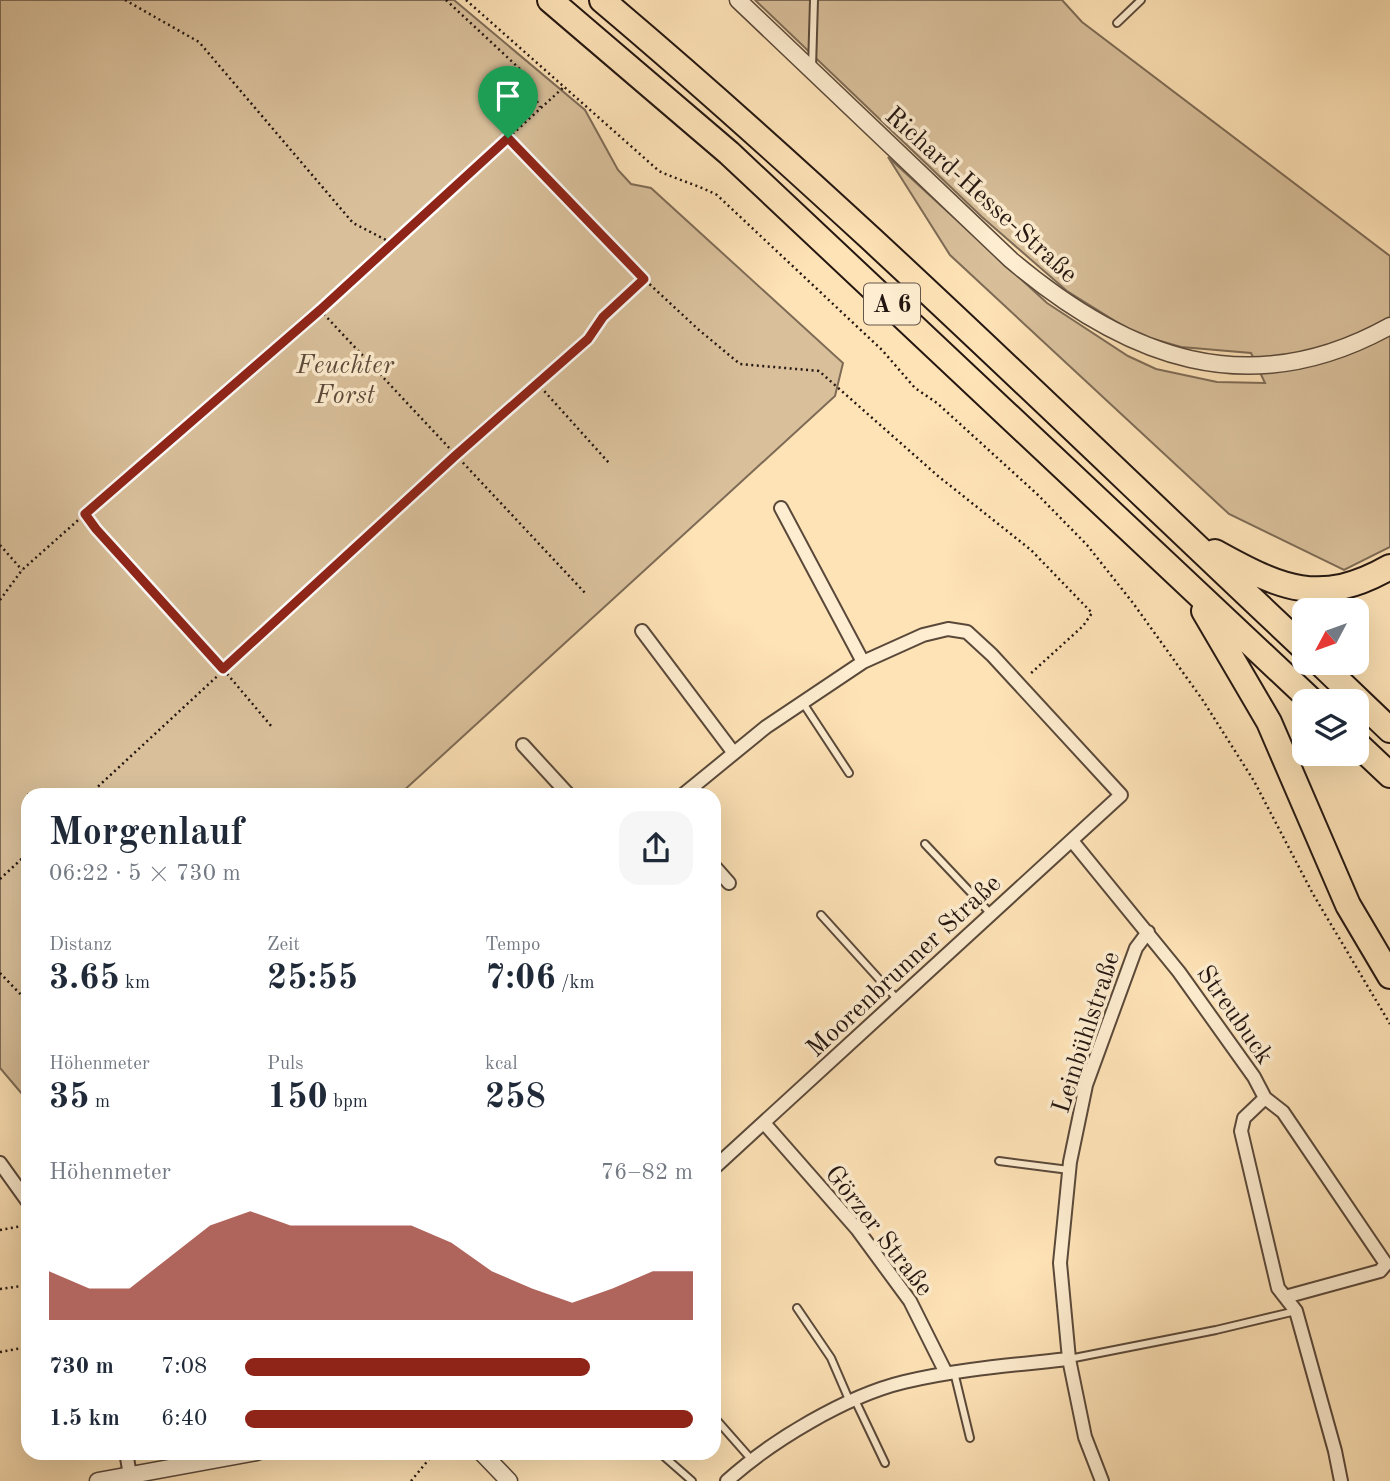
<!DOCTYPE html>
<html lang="de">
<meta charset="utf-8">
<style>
:root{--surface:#fff;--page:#f6f6f7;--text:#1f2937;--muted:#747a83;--accent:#8f2418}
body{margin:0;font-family:"Old Standard TT",serif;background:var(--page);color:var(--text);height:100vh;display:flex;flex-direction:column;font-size:26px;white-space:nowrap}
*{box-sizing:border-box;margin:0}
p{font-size:23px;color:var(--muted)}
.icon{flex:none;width:38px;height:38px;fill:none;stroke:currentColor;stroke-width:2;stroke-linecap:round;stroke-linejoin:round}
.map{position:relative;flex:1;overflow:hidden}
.panel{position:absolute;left:21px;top:788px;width:700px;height:672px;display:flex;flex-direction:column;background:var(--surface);border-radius:21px;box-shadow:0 7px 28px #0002}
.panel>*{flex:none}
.needle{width:46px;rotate:229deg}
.tools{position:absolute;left:1292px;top:598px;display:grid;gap:14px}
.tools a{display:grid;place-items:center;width:77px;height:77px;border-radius:14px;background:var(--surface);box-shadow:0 7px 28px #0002;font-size:35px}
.pin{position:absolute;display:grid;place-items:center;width:60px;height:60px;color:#fff;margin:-72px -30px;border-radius:50% 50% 50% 0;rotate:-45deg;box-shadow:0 0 7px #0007}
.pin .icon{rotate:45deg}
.round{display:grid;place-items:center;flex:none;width:74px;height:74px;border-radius:21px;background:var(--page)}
.overview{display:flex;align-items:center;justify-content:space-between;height:119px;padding:0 28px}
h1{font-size:38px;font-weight:700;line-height:52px}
.metrics{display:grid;grid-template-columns:repeat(3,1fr);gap:10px;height:119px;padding:7px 28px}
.metrics div{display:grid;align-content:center}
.metrics b{font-size:35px;font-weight:700}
.metrics small{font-size:19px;font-weight:400}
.metrics p{font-size:19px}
.chart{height:196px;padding:14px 28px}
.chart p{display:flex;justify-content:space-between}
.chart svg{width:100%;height:126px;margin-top:7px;fill:var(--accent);opacity:.7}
ul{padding:0 28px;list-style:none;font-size:23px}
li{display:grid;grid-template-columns:112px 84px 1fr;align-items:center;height:52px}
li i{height:18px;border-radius:9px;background:var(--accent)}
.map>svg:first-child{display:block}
.green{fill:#d9c09b;stroke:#7e6b56;stroke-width:2}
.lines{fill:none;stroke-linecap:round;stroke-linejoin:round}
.service-casing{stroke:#5a493a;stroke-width:10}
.minor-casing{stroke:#5a493a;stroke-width:16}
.tertiary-casing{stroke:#5a493a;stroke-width:19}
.motorway-casing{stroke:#241611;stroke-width:28}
.path{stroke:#241611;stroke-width:2.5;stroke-dasharray:2 3.5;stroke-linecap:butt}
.service{stroke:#feedd0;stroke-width:6}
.minor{stroke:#feedd0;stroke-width:12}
.tertiary{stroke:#feedd0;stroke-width:16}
.motorway{stroke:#fee3b7;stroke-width:24}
.route-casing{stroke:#fff;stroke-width:14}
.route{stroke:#8f2418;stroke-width:9}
.labels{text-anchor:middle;stroke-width:7;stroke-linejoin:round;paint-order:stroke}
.shield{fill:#feedd0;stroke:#65564a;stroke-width:2}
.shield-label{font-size:24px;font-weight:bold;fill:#241611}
.street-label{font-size:26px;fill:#241611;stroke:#feedd0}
.park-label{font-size:26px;font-style:italic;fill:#5a493a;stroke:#feedd0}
</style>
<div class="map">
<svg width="1390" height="1481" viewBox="0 0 1390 1481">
<rect width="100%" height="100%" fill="#fee3b7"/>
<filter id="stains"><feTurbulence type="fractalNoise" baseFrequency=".00286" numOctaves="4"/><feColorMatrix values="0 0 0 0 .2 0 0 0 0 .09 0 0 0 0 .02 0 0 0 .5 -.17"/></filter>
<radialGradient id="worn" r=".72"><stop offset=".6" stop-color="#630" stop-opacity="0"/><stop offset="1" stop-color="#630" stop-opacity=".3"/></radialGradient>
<!-- green -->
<path class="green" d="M0 0H454L585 110 618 170 631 184 651 188 843 363 835 396 400 794H28V1101L0 1068Z
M755 0H1062L1082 22 1390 256V547L1344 570 1229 514 950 255 888 157 1047 303 1128 356 1156 369 1217 382 1265 383 1251 353 1181 347 1136 334 1067 291 982 217Z"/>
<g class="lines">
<!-- service casing -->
<g class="service-casing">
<path id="service" d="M1117 23 1141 0
M812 68 814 0
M803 703 849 773
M925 844 991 914
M821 915 898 1000
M999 1161 1069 1170
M797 1308 831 1358 850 1402
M1069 1359 1216 1330 1296 1311
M954 1372 970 1438
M855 1400 885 1463
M714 1417 751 1459
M659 1452 692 1481"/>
</g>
<!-- minor casing -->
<g class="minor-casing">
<path id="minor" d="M781 508 863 662
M642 631 733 752
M523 745 568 794
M684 794 766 727 863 662 923 635 948 629 967 632 992 655 1121 795 714 1168
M1073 842 1179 972 1254 1077 1265 1098 1244 1118 1241 1131 1278 1288 1296 1311 1335 1451 1341 1481
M714 866 729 883
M1265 1098 1283 1112 1386 1264 1380 1271 1285 1297
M764 1123 857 1229 910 1301 946 1373
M0 1163 28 1202
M126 1452 131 1481
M727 1481C771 1441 846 1396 904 1382 958 1369 1014 1365 1069 1359
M1102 1481 1085 1437 1069 1359 1060 1263 1070 1162 1086 1085 1136 948 1148 932"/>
</g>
<!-- tertiary casing -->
<g class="tertiary-casing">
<path id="tertiary" d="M738 0 1011 260C1126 357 1248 405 1390 326
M481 1452 509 1481
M98 1481 257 1452"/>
</g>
<!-- motorway casing -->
<g class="motorway-casing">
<path id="motorway" d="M550 0 729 153 1313 702
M602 0C845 205 1072 430 1304 648
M1215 552C1280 588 1320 607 1390 567
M1204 611 1269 722 1348 905 1390 976
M1320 663 1390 730
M1356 743 1390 775"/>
</g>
<!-- path -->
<path class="path" d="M125 0 199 42 353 223 392 243
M446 0 521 70 540 107
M466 0 659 171C678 180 698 185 717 195L882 350 915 388 937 403 1037 494 1087 545 1133 603 1202 699 1254 781 1313 894 1390 1024
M508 138 644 279 699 330 740 364 819 371 938 476 1031 550 1092 613 1083 626 1029 675
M320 310 586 594
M537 383 609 463
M85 514 320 310 565 86
M0 545 22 570
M0 600 22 570 85 514 96 529 223 669 272 727
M90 794 455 456 588 339 603 317 644 279
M0 879 28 853
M0 973 28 1002
M0 1230 28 1225
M0 1289 28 1285
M0 1352 28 1347
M411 1481 435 1452"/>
<!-- service -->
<use href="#service" class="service"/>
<!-- minor -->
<use href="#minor" class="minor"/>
<!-- tertiary -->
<use href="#tertiary" class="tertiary"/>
<!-- motorway -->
<use href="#motorway" class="motorway"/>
</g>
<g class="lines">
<!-- route casing -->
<g class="route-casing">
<path id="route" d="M508 138 644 279 603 317 588 339 455 456 223 669 96 529 85 514 320 310Z"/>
</g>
<!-- route -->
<use href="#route" class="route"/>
</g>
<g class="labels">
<!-- shield labels -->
<rect class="shield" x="864" y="283.5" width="56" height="41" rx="5"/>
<g class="shield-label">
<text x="892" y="312">A 6</text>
</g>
<!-- street labels -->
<g class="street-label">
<text transform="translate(982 194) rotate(42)" y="9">Richard-Hesse-Straße</text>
<text transform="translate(903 965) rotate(-43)" y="9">Moorenbrunner Straße</text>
<text transform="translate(1236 1014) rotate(55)" y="9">Streubuck</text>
<text transform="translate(1085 1032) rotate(-72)" y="9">Leinbühlstraße</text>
<text transform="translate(880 1230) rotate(52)" y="9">Görzer Straße</text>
</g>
<!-- park labels -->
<g class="park-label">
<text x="345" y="373">Feuchter<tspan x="345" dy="30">Forst</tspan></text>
</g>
</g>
<rect width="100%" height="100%" filter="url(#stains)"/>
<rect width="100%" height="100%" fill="url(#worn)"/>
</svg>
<div class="tools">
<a><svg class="needle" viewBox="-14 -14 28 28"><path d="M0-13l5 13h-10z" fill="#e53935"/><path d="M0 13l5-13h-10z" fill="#747a83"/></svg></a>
<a><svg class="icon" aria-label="layers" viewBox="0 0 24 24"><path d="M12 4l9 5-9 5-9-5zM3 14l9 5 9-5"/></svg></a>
</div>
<div class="pin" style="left:508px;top:138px;background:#1e9e55"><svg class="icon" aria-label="arrive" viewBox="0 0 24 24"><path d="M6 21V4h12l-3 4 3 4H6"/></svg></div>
<section class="panel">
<div class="overview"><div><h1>Morgenlauf</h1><p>06:22 · 5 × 730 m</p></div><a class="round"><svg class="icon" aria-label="share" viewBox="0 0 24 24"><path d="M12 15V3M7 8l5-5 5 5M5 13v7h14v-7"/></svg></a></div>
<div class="metrics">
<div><p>Distanz</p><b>3.65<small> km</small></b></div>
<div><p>Zeit</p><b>25:55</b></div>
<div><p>Tempo</p><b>7:06<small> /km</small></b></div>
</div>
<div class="metrics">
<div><p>Höhenmeter</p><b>35<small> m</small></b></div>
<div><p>Puls</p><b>150<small> bpm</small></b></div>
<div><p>kcal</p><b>258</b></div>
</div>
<div class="chart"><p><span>Höhenmeter</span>76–82 m</p>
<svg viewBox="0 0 160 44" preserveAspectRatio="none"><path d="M0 44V27L10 33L20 33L30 22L40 11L50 6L60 11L70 11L80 11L90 11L100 17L110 27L120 33L130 38L140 33L150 27L160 27V44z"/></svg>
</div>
<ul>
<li><b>730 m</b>7:08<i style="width:77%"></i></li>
<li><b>1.5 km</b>6:40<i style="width:100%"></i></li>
</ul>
</section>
</div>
